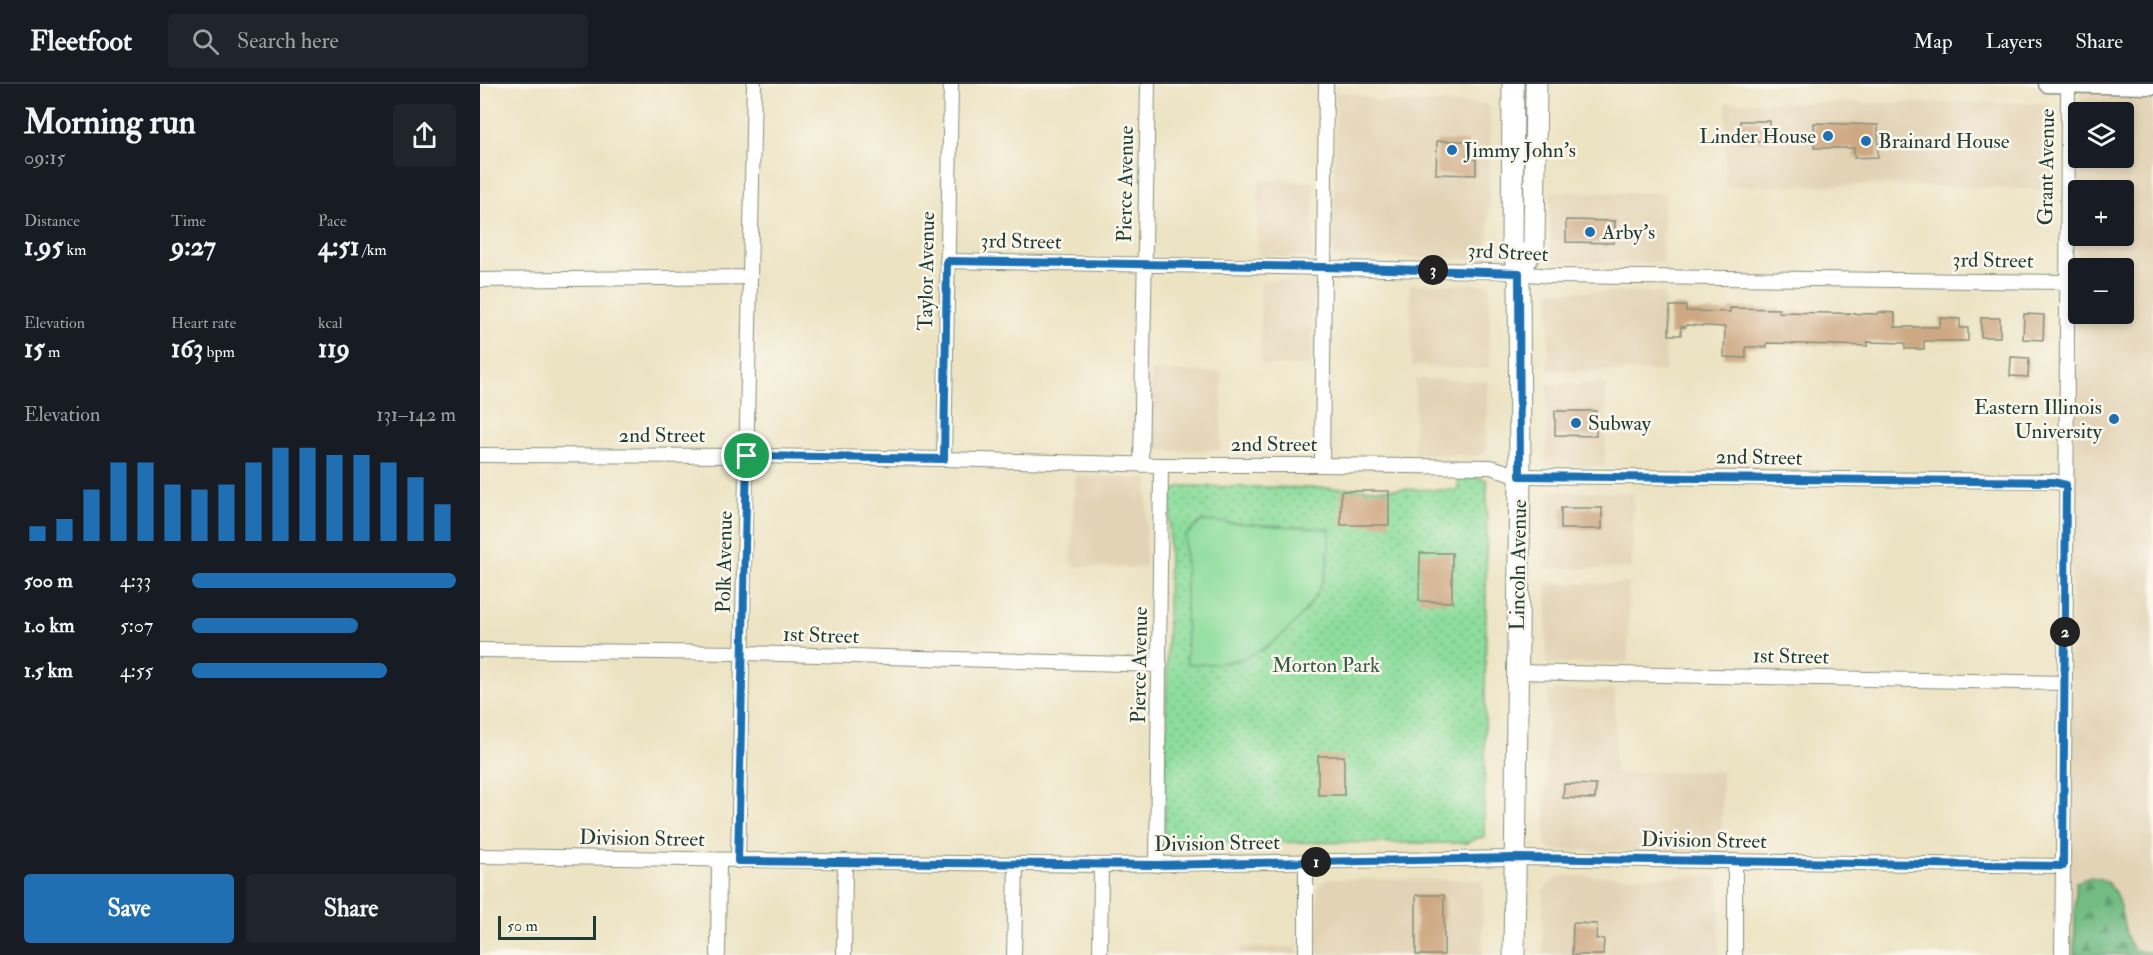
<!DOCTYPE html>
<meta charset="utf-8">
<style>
:root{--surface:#171b24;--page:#20242c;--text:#f1f3f6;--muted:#9ea1a6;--line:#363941;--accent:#1f6fb2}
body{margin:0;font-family:"IM FELL Double Pica",serif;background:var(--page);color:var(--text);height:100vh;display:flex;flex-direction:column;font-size:22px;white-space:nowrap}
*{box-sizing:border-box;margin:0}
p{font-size:20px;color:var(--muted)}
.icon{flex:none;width:33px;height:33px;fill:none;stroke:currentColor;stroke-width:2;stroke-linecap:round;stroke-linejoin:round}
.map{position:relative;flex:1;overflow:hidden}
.drawer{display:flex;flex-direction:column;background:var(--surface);width:480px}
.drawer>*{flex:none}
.tools{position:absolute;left:1588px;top:18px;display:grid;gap:12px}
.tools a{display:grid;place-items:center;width:66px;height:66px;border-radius:6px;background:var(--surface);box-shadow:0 3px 9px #0003;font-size:30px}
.scale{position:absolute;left:18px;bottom:15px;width:98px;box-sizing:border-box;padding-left:6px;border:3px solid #1f3d34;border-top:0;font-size:16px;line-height:21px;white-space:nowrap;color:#1f3d34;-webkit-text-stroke:4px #fbf7ec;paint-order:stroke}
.pin{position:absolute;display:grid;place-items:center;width:51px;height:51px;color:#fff;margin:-26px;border:3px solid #fff;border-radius:50%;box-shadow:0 2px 6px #0007}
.km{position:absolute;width:30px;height:30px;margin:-15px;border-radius:50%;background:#222;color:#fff;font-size:16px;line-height:30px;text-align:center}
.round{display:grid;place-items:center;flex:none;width:63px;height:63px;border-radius:6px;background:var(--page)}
.head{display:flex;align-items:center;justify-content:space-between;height:102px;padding:0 24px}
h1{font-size:33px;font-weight:700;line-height:45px}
.metrics{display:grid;grid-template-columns:repeat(3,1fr);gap:9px;height:102px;padding:6px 24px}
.metrics div{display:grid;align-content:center}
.metrics b{font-size:26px;font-weight:700}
.metrics small{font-size:16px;font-weight:400}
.metrics p{font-size:16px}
.chart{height:168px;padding:12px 24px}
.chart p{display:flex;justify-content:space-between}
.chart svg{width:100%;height:108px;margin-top:6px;stroke:var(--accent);stroke-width:6}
.primary-button{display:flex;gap:12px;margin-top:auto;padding:12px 24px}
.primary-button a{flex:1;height:69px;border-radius:6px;background:var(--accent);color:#fff;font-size:24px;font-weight:700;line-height:69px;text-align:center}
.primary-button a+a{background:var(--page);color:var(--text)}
ul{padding:0 24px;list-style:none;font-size:20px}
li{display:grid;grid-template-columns:96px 72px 1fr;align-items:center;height:45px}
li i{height:15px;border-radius:8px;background:var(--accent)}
header{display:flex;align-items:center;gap:36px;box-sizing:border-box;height:84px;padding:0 30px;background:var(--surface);border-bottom:2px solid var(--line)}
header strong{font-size:28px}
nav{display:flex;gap:33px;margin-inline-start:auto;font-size:21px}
.search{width:420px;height:54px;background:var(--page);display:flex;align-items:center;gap:15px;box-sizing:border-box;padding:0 21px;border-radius:6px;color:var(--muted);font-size:22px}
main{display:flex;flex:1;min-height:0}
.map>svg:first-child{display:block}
.built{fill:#e2d3b5;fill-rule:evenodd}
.grass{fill:url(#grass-dots);stroke:#568d68;stroke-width:1.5}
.forest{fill:url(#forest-firs);stroke:#487c5c;stroke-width:1.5}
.pitch{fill:#8ddd9c;stroke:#568d68;stroke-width:1.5}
.building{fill:#cea882}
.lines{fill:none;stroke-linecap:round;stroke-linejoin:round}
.minor-casing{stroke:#86907c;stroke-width:16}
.tertiary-casing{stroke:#86907c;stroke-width:19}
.primary-casing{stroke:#86907c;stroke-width:23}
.minor{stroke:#fff;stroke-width:14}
.tertiary{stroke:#fff;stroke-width:16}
.primary{stroke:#fff;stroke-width:21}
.route-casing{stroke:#fff;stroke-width:12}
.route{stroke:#1f6fb2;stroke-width:8}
.poi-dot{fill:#1f6fb2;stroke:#fbf7ec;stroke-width:2}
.labels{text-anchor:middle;stroke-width:5;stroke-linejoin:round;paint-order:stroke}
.poi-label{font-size:21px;fill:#1f3d34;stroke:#fbf7ec;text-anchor:start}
.street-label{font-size:21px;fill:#1f3d34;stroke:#fbf7ec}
.park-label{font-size:21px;fill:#355d49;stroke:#fbf7ec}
</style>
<header>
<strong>Fleetfoot</strong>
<div class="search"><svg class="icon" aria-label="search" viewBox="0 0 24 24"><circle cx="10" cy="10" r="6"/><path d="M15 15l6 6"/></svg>Search here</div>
<nav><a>Map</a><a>Layers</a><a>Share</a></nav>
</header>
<main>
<section class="drawer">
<div class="head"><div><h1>Morning run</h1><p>09:15</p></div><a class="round"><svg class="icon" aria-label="share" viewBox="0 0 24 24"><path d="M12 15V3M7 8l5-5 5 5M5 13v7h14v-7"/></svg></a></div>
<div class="metrics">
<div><p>Distance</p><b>1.95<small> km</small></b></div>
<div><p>Time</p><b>9:27</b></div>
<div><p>Pace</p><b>4:51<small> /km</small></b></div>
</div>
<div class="metrics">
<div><p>Elevation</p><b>15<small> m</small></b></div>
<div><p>Heart rate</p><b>163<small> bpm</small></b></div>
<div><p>kcal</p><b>119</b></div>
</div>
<div class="chart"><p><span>Elevation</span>131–142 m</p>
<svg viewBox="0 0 160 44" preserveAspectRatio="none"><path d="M5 44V38M15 44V35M25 44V23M35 44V12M45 44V12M55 44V21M65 44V23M75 44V21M85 44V12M95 44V6M105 44V6M115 44V9M125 44V9M135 44V12M145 44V18M155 44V29"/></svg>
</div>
<ul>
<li><b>500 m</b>4:33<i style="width:100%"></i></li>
<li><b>1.0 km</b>5:07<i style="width:63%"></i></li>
<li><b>1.5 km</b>4:55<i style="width:74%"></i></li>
</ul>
<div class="primary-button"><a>Save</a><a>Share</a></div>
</section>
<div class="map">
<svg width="1673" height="871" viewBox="0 0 1673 871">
<defs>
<pattern id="grass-dots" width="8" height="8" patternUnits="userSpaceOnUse" patternTransform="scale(1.5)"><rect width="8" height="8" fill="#8ddd9c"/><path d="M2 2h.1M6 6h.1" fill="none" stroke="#73b480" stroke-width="1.8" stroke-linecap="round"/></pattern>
<pattern id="forest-firs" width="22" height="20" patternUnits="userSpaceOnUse" patternTransform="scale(1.5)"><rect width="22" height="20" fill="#72bc84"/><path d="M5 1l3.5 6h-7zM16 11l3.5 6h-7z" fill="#5d9a6d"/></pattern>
</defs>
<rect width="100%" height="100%" fill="#fbf7ec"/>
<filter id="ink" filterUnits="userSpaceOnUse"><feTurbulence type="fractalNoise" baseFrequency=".0167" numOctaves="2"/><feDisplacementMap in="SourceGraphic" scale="12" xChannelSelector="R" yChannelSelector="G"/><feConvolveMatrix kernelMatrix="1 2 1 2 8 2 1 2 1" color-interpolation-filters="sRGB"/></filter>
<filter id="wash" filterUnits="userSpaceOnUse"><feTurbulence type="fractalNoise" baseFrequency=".008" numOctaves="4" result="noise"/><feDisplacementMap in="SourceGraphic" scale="24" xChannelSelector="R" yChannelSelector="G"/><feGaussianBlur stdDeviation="1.35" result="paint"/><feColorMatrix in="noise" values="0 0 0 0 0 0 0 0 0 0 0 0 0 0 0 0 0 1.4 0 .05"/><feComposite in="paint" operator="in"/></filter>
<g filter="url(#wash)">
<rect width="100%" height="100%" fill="#ece3c3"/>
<!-- built -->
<path class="built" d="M1601 0H1673V871H1588L1591 523 1599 74H1644V28H1600ZM1599 106H1644V152H1599ZM1599 184H1644V230H1599Z
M856 8 875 9 900 18 1006 20 1010 25 1008 175 853 173Z
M1246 18 1566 19 1573 24 1575 32V106L1415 101 1245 102Z
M779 96 834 98 832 174 777 172Z
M1070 108 1184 109 1183 179 1070 178Z
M781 196H834L831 282 780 281Z
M930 200H1010L1009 285 932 282Z
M1070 207 1184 209 1186 287H1068Z
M671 287 742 288 741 366 677 367 670 359Z
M935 295 1008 297 1006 368 996 372 934 369Z
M1068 300H1126L1125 382 1066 381Z
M595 391 668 394 665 484 591 482Z
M1069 407 1154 409 1152 485 1066 484Z
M1149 499 1148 578 1066 580 1067 500Z
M1068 606H1135V689L1242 687V766L1074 767 1065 763Z
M1078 792 1239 793 1240 871H1063V806Z
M847 795 1003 796V871H837L838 802Z
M817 863V871H760L761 864Z"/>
<!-- grass -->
<path class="grass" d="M980 391 992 392 1007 396 1004 753 998 754 987 759 688 758 684 754 690 409 701 402 977 406Z"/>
<!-- forest -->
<path class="forest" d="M1611 793C1616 794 1621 795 1625 797 1645 810 1639 847 1654 866L1673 869V871H1594L1596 798Z"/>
<!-- pitch -->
<path class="pitch" d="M722 437 850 445C849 457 849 470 847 482 840 518 804 556 771 571 752 580 728 581 707 580L705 452Z"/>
<g id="blocks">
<!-- building -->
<path class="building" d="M1260 37H1290L1289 58H1260Z
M1334 39 1398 41V73L1374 74V64H1334Z
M957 57H988L987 74 996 75V91L956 90Z
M1086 136 1135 137 1134 159 1086 158Z
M1190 222H1206V227L1250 228V224L1299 225V228L1398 230V228L1415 229V243H1460V234L1480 235V244H1488V257H1444V265H1425V259L1387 258V262L1287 259V263H1266V274L1244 273 1245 243 1206 241V243H1201V251H1189Z
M1544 230 1564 231 1563 256 1543 255Z
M1501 234H1520V253H1501Z
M1531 273 1549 274 1548 293 1530 292Z
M1075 327H1116V352L1075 351Z
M861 407H909V441H861Z
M1081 424H1122V445H1081Z
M940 469H972V518L939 517Z
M838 672H864V711H838Z
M1084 700 1116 701 1115 715 1083 714Z
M936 811H964V871H936Z
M1093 839 1117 840 1116 855H1124L1123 871H1092Z"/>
</g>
</g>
<g filter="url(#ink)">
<use href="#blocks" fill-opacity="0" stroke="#86907c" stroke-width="1.5"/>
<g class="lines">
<!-- minor casing -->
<g class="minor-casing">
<path id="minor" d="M467 177 1015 187 1072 192 1586 198
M0 196 270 193
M0 371 267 372 464 375 681 381H842L1011 383 1040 392 1573 397 1586 401
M464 375 471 0
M661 381 668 0
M842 381 846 0
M0 566 263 569 680 581
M1037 588 1585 599
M0 772 621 781 1035 774 1583 782
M258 777 274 0
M677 781 681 381
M238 871 239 777
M364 871 365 777
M534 871 536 780
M620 871 621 781
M826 871V778
M1255 871V777
M1582 871 1586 498 1588 0"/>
</g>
<!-- tertiary casing -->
<g class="tertiary-casing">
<path id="tertiary" d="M1567 0 1673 2"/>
</g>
<!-- primary casing -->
<g class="primary-casing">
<path id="primary" d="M1033 0 1032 162 1039 189 1040 392 1034 871
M1039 189 1054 162 1056 0"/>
</g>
<!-- minor -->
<use href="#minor" class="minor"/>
<!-- tertiary -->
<use href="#tertiary" class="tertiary"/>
<!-- primary -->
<use href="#primary" class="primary"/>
</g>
</g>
<g class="lines" filter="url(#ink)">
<!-- route casing -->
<g class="route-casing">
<path id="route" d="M467 177 844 183 1039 189 1040 392 1573 398 1586 401 1583 782 1035 774 677 781 258 777 267 372 464 375Z"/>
</g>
<!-- route -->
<use href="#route" class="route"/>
</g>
<!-- markers -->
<g class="poi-dot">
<circle cx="1348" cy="52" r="6"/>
<circle cx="1386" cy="57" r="6"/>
<circle cx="972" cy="66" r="6"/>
<circle cx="1110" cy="148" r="6"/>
<circle cx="1634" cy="335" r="6"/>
<circle cx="1096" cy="339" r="6"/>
</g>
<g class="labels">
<!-- poi labels -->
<g class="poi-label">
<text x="1336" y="59" text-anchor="end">Linder House</text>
<text x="1398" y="64">Brainard House</text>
<text x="984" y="73">Jimmy John's</text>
<text x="1122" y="155">Arby's</text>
<text x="1622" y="330" text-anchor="end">Eastern Illinois<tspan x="1622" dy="24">University</tspan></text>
<text x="1108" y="346">Subway</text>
</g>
<!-- street labels -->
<g class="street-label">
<text transform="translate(1566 83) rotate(-89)" y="7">Grant Avenue</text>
<text transform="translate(645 100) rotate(-89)" y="7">Pierce Avenue</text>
<text transform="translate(541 157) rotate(1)" y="7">3rd Street</text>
<text transform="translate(1028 168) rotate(3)" y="7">3rd Street</text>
<text transform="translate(1513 176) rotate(1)" y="7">3rd Street</text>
<text transform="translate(446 187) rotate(-89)" y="7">Taylor Avenue</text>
<text x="182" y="358">2nd Street</text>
<text x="794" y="367">2nd Street</text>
<text transform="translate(1279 373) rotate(1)" y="7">2nd Street</text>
<text transform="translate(244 478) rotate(-89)" y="7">Polk Avenue</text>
<text transform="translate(1038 481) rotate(-89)" y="7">Lincoln Avenue</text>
<text transform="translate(341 551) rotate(2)" y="7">1st Street</text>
<text transform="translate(1311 572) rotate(1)" y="7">1st Street</text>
<text transform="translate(659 581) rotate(-89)" y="7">Pierce Avenue</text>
<text transform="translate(162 754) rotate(1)" y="7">Division Street</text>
<text transform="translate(1224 756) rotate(1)" y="7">Division Street</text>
<text transform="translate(737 759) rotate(-1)" y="7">Division Street</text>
</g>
<!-- park labels -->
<g class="park-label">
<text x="846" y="588">Morton Park</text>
</g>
</g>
</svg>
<div class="tools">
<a><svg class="icon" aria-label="layers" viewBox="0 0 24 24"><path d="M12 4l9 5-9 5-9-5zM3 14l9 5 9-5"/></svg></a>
<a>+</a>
<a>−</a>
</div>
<div class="scale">50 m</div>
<div class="pin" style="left:267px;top:372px;background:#1e9e55"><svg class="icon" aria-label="arrive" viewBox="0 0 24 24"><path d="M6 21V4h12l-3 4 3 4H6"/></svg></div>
<b class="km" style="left:836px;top:778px">1</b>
<b class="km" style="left:1585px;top:548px">2</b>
<b class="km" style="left:953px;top:186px">3</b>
</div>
</main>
